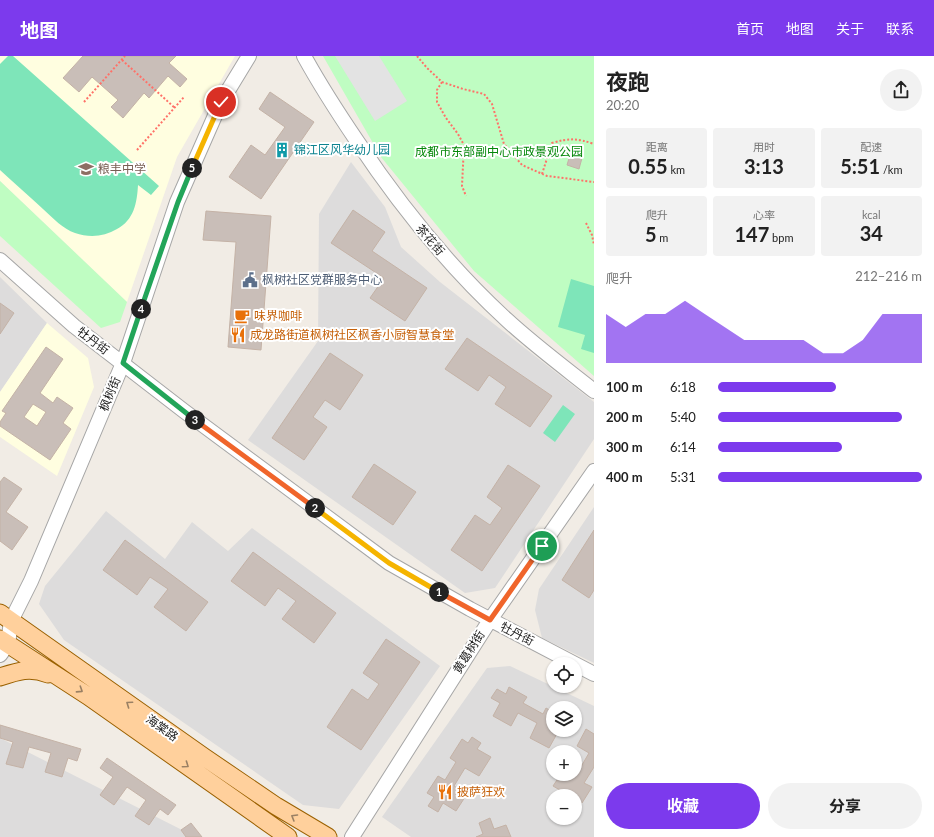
<!DOCTYPE html>
<html lang="zh">
<meta charset="utf-8">
<style>
:root{--surface:#fff;--page:#f2f2f2;--text:#222;--muted:#767676;--accent:#7c3aed}
body{margin:0;font-family:Lato,"Noto Sans SC",sans-serif;background:var(--page);color:var(--text);height:100vh;display:flex;flex-direction:column;font-size:15px;white-space:nowrap}
*{box-sizing:border-box;margin:0}
p{font-size:13px;color:var(--muted)}
.icon{flex:none;width:22px;height:22px;fill:none;stroke:currentColor;stroke-width:2;stroke-linecap:round;stroke-linejoin:round}
.map{position:relative;flex:1;overflow:hidden}
.side{display:flex;flex-direction:column;background:var(--surface);width:340px}
.side>*{flex:none}
.controls{position:absolute;left:546px;top:601px;display:grid;gap:8px}
.controls a{display:grid;place-items:center;width:36px;height:36px;border-radius:50%;background:var(--surface);box-shadow:0 1px 3px #0004;font-size:20px}
.pin{position:absolute;display:grid;place-items:center;width:34px;height:34px;color:#fff;margin:-17px;border:2px solid #fff;border-radius:50%;box-shadow:0 1px 4px #0007}
.km{position:absolute;width:20px;height:20px;margin:-10px;border-radius:50%;background:#222;color:#fff;font-size:11px;line-height:20px;text-align:center}
.round{display:grid;place-items:center;flex:none;width:42px;height:42px;border-radius:21px;background:var(--page)}
.summary{display:flex;align-items:center;justify-content:space-between;height:68px;padding:0 12px}
h1{font-size:22px;font-weight:700;line-height:30px}
.metrics{display:grid;grid-template-columns:repeat(3,1fr);gap:6px;height:68px;padding:4px 12px}
.metrics div{display:grid;align-content:center;border-radius:4px;background:var(--page);text-align:center}
.metrics b{font-size:20px;font-weight:700}
.metrics small{font-size:11px;font-weight:400}
.metrics p{font-size:11px}
.chart{height:112px;padding:8px 12px}
.chart p{display:flex;justify-content:space-between}
.chart svg{width:100%;height:72px;margin-top:4px;fill:var(--accent);opacity:.7}
.cta{display:flex;gap:8px;margin-top:auto;padding:8px 12px}
.cta a{flex:1;height:46px;border-radius:24px;background:var(--accent);color:#fff;font-size:16px;font-weight:700;line-height:46px;text-align:center}
.cta a+a{background:var(--page);color:var(--text)}
ul{padding:0 12px;list-style:none;font-size:13px}
li{display:grid;grid-template-columns:64px 48px 1fr;align-items:center;height:30px}
li i{height:10px;border-radius:5px;background:var(--accent)}
header{display:flex;align-items:center;gap:24px;box-sizing:border-box;height:56px;padding:0 20px;background:var(--accent);color:#fff}
header strong{font-size:19px}
nav{display:flex;gap:22px;margin-inline-start:auto;font-size:14px}
main{display:flex;flex:1;min-height:0}
.map>svg:first-child{display:block}
.residential{fill:#dddcdc;fill-rule:evenodd}
.education{fill:#fffee0}
.park{fill:#bffdc2}
.pitch{fill:#7ee5b9}
.parking{fill:#e3e3e3}
.building{fill:#c9beb8;stroke:#c4b2a6;fill-rule:evenodd}
.lines{fill:none;stroke-linecap:round;stroke-linejoin:round}
.minor-casing{stroke:#a6a6a6;stroke-width:16}
.major-casing{stroke:#9b6100;stroke-width:19}
.path{stroke:#ff7168;stroke-width:2;stroke-dasharray:2 2;stroke-linecap:butt}
.minor{stroke:#fff;stroke-width:14}
.major{stroke:#ffd09c;stroke-width:17}
.oneway{stroke:#9a8064}
.split-1-casing{stroke:#fff;stroke-width:8}
.split-2-casing{stroke:#fff;stroke-width:8}
.split-3-casing{stroke:#fff;stroke-width:8}
.split-4-casing{stroke:#fff;stroke-width:8}
.split-5-casing{stroke:#fff;stroke-width:8}
.split-6-casing{stroke:#fff;stroke-width:8}
.split-1{stroke:#f0652b;stroke-width:5}
.split-2{stroke:#f5b400;stroke-width:5}
.split-3{stroke:#f0652b;stroke-width:5}
.split-4{stroke:#22a559;stroke-width:5}
.split-5{stroke:#22a559;stroke-width:5}
.split-6{stroke:#f5b400;stroke-width:5}
.labels{text-anchor:middle;stroke-width:4;stroke-linejoin:round;paint-order:stroke}
.culture-label{font-size:12px;fill:#0d838f;stroke:#fff;text-anchor:start}
.park-label{font-size:12px;fill:#048709;stroke:#fff}
.education-label{font-size:12px;fill:#785e54;stroke:#fff;text-anchor:start}
.street-label{font-size:12px;fill:#1f1f1f;stroke:#fff}
.service-label{font-size:12px;fill:#4e5e75;stroke:#fff;text-anchor:start}
.food-label{font-size:12px;fill:#c56008;stroke:#fff;text-anchor:start}
</style>
<header>
<strong>地图</strong>
<nav><a>首页</a><a>地图</a><a>关于</a><a>联系</a></nav>
</header>
<main>
<div class="map">
<svg width="594" height="781" viewBox="0 0 594 781">
<rect width="100%" height="100%" fill="#f1ece5"/>
<!-- residential -->
<path class="residential" d="M351 106 385 151 401 191 440 226 594 346V383L495 532 465 537 248 384 318 285 319 158Z
M0 221 47 267 0 336Z
M594 451V607L542 582 535 554 539 533Z
M106 455 165 503 192 466 228 495 252 472 440 610 339 753 303 749 64 584 39 548 45 530Z
M510 610 594 650V781H411L382 761 487 612ZM553 652H575V674H553ZM553 696H575V718H553ZM553 740H575V762H553Z
M0 682 196 781H0Z"/>
<!-- education -->
<path class="education" d="M0 0H235L177 101 127 246 0 125Z
M47 267 88 302 94 331 57 420 0 381V336Z"/>
<!-- park -->
<path class="park" d="M323 0H594V320L474 215 381 101Z
M0 125 127 246 120 266 101 272 0 180Z"/>
<!-- pitch -->
<path class="pitch" d="M8 0H13L159 130 151 139 138 129C137 147 134 164 117 173 104 181 89 182 75 177 63 173 53 162 43 153 29 140 14 127 0 114V8Z
M571 223 594 230V297L581 293 585 279 558 271Z
M563 349 575 358 555 386 543 377Z"/>
<!-- parking -->
<path class="parking" d="M335 0H379L407 45 375 65Z"/>
<!-- building -->
<path class="building" d="M83 0H176L169 7 187 23 180 31 168 20 149 42 144 37 123 62 111 51 118 44 92 21 79 36 63 22Z
M270 36 314 66 261 143 229 121 251 89 265 99 285 71 259 53Z
M570 99 582 102 579 113 567 109Z
M353 154 385 176 372 195 427 232 405 265 370 242 384 222 331 187Z
M206 155 271 160 261 294 228 291 236 186 203 184Z
M0 247 14 257 0 278Z
M467 282 552 340 530 371 495 348 506 331 489 319 478 335 445 313Z
M46 291 63 303 40 337 53 347 57 341 73 352 63 367 71 373 50 404 0 370V366L6 357 2 355ZM33 348 46 356 37 370 24 361Z
M330 297 363 319 340 354 325 344 313 361 327 371 304 404 272 382Z
M374 408 416 436 393 469 352 441Z
M508 409 540 430 482 515 451 494 475 459 490 469 502 452 487 441Z
M4 421 22 433 6 456 28 471 12 494 0 485V426Z
M594 474V534L589 542 562 524Z
M125 484 208 546 186 575 154 551 168 533 150 521 137 539 103 514Z
M253 496 336 557 314 587 282 563 296 545 278 532 265 550 231 525Z
M386 583 420 606 361 694 327 671 352 633 368 644 379 628 363 617Z
M509 631 527 641 523 647 543 658 546 652 553 656V674H559L549 692 530 682 537 667 518 657 511 670 493 660 500 647 491 642 497 633 506 638Z
M0 669 81 693 77 705 68 702 62 721 45 716 51 697 29 691 23 712 6 708 13 686 0 682Z
M586 673 594 678V711L584 727 592 731 582 747 575 743V740H564L565 737 553 730 561 718H570L575 721 589 697 577 690Z
M472 681 481 687 477 693 491 701 479 720 465 712 454 730 467 738 456 755 443 747 438 756 428 750 434 741 427 737 438 720 445 724 456 706 450 702 462 683 468 687Z
M107 702 176 749 168 759 160 753 149 769 135 760 146 744 127 731 114 749 100 739 113 721 100 712Z
M490 762 494 773 506 769 511 781H476L483 778 479 767Z
M191 767 202 781H186L181 774Z"/>
<g class="lines">
<!-- minor casing -->
<g class="minor-casing">
<path id="minor" d="M304 0C320 29 338 57 357 85 401 151 448 210 507 264 534 289 565 312 594 335
M0 204 74 270 184 355 389 507 470 553 594 618
M0 599 8 588 11 565 31 525 123 307 177 146 221 46 249 0
M352 781 490 564 594 415"/>
</g>
<!-- major casing -->
<g class="major-casing">
<path id="major" d="M0 557 204 701 276 750 328 781
M0 583 88 640 288 781
M0 621C18 615 30 611 48 618"/>
</g>
<!-- path -->
<path class="path" d="M417 0 427 12 442 26 463 33 484 38 492 48 504 88 522 109 547 120 594 126
M122 4 175 52
M442 26 437 34V46L446 62 458 78 464 89 462 130 466 140
M84 46 125 0
M137 94 184 41
M542 118 552 87C569 82 577 82 594 88
M586 167 592 179 594 189"/>
<!-- minor -->
<use href="#minor" class="minor"/>
<!-- major -->
<use href="#major" class="major"/>
</g>
<!-- one-way arrows -->
<defs><path id="oneway-chevron" d="M-2-3.5L2.5 0L-2 3.5" fill="none" stroke-width="1.6" stroke-linecap="round" stroke-linejoin="round"/></defs>
<g class="oneway">
<use href="#oneway-chevron" transform="translate(80 634) rotate(33)"/>
<use href="#oneway-chevron" transform="translate(129 648) rotate(-145)"/>
<use href="#oneway-chevron" transform="translate(186 709) rotate(35)"/>
<use href="#oneway-chevron" transform="translate(294 761) rotate(-149)"/>
</g>
<g class="lines">
<!-- split-1 casing -->
<g class="split-1-casing">
<path id="split-1" d="M439 536 490 564 542 490"/>
</g>
<!-- split-2 casing -->
<g class="split-2-casing">
<path id="split-2" d="M315 452 389 507 439 536"/>
</g>
<!-- split-3 casing -->
<g class="split-3-casing">
<path id="split-3" d="M195 364 315 452"/>
</g>
<!-- split-4 casing -->
<g class="split-4-casing">
<path id="split-4" d="M141 253 123 307 195 364"/>
</g>
<!-- split-5 casing -->
<g class="split-5-casing">
<path id="split-5" d="M141 253 178 146 192 112"/>
</g>
<!-- split-6 casing -->
<g class="split-6-casing">
<path id="split-6" d="M192 112 221 46"/>
</g>
<!-- split-1 -->
<use href="#split-1" class="split-1"/>
<!-- split-2 -->
<use href="#split-2" class="split-2"/>
<!-- split-3 -->
<use href="#split-3" class="split-3"/>
<!-- split-4 -->
<use href="#split-4" class="split-4"/>
<!-- split-5 -->
<use href="#split-5" class="split-5"/>
<!-- split-6 -->
<use href="#split-6" class="split-6"/>
</g>
<!-- icons -->
<defs>
<g id="building-bare" transform="scale(1.2)"><path d="M-4-6H4V6H1V3H-1V6H-4ZM-2.5-4.3h1.7v1.8h-1.7ZM.8-4.3h1.7v1.8H.8ZM-2.5-1h1.7V.8h-1.7ZM.8-1h1.7V.8H.8Z" fill="#0f9aa8" stroke="#fff" stroke-width="2.5" paint-order="stroke"/></g>
<g id="school-bare" transform="scale(1.2)"><path d="M0-5L7-2L0 1L-7-2ZM-4 1L0 2.5L4 1V4Q0 6-4 4Z" fill="#8d6e63" stroke="#fff" stroke-width="2.5" paint-order="stroke"/></g>
<g id="civic-bare" transform="scale(1.2)"><path d="M-.6-6.5H3V-4.5H.6V-3L4-1V1h2V6H-6V1h2V-1L-.6-3ZM-1.2 2.5V6h2.4V2.5Z" fill="#5c6f8a" stroke="#fff" stroke-width="2.5" paint-order="stroke"/></g>
<g id="cafe-bare" transform="scale(1.2)"><path d="M-5.5-4.5H6V0H3Q3 3.5 0 3.5H-2.5Q-5.5 3.5-5.5 0ZM3-3.2v2h1.7v-2ZM-6 4.5H4V6H-6Z" fill="#e8710a" stroke="#fff" stroke-width="2.5" paint-order="stroke"/></g>
<g id="restaurant-bare" transform="scale(1.2)"><path d="M-5-6h1v4h1v-4h1v4h1v-4h1v5L-1.5 .5V6h-2V.5L-5-1ZM5-6V6H3V1.5H1.5Q1.5-4 5-6Z" fill="#e8710a" stroke="#fff" stroke-width="2.5" paint-order="stroke"/></g>
</defs>
<g fill-rule="evenodd">
<use href="#building-bare" x="282" y="94"/>
<use href="#school-bare" x="86" y="113"/>
<use href="#civic-bare" x="250" y="224"/>
<use href="#cafe-bare" x="242" y="260"/>
<use href="#restaurant-bare" x="238" y="279"/>
<use href="#restaurant-bare" x="445" y="736"/>
</g>
<g class="labels">
<!-- culture labels -->
<g class="culture-label">
<text x="294" y="98">锦江区风华幼儿园</text>
</g>
<!-- park labels -->
<g class="park-label">
<text x="499" y="100">成都市东部副中心市政景观公园</text>
</g>
<!-- education labels -->
<g class="education-label">
<text x="98" y="117">粮丰中学</text>
</g>
<!-- street labels -->
<g class="street-label">
<text transform="translate(430 184) rotate(49)" y="4">茶花街</text>
<text transform="translate(93 285) rotate(37)" y="4">牡丹街</text>
<text transform="translate(110 338) rotate(-67)" y="4">枫树街</text>
<text transform="translate(517 578) rotate(27)" y="4">牡丹街</text>
<text transform="translate(469 596) rotate(-58)" y="4">黄葛树街</text>
<text transform="translate(162 672) rotate(35)" y="4">海棠路</text>
</g>
<!-- service labels -->
<g class="service-label">
<text x="262" y="228">枫树社区党群服务中心</text>
</g>
<!-- food labels -->
<g class="food-label">
<text x="254" y="264">味界咖啡</text>
<text x="250" y="283">成龙路街道枫树社区枫香小厨智慧食堂</text>
<text x="457" y="740">披萨狂欢</text>
</g>
</g>
</svg>
<div class="controls">
<a><svg class="icon" aria-label="locate" viewBox="0 0 24 24"><circle cx="12" cy="12" r="6"/><path d="M12 2v4M12 18v4M2 12h4M18 12h4"/></svg></a>
<a><svg class="icon" aria-label="layers" viewBox="0 0 24 24"><path d="M12 4l9 5-9 5-9-5zM3 14l9 5 9-5"/></svg></a>
<a>+</a>
<a>−</a>
</div>
<div class="pin" style="left:542px;top:490px;background:#1e9e55"><svg class="icon" aria-label="arrive" viewBox="0 0 24 24"><path d="M6 21V4h12l-3 4 3 4H6"/></svg></div>
<div class="pin" style="left:221px;top:46px;background:#d93025"><svg class="icon" aria-label="check" viewBox="0 0 24 24"><path d="M5 12l5 5 9-10"/></svg></div>
<b class="km" style="left:439px;top:536px">1</b>
<b class="km" style="left:315px;top:452px">2</b>
<b class="km" style="left:195px;top:364px">3</b>
<b class="km" style="left:141px;top:253px">4</b>
<b class="km" style="left:192px;top:112px">5</b>
</div>
<section class="side">
<div class="summary"><div><h1>夜跑</h1><p>20:20</p></div><a class="round"><svg class="icon" aria-label="share" viewBox="0 0 24 24"><path d="M12 15V3M7 8l5-5 5 5M5 13v7h14v-7"/></svg></a></div>
<div class="metrics">
<div><p>距离</p><b>0.55<small> km</small></b></div>
<div><p>用时</p><b>3:13</b></div>
<div><p>配速</p><b>5:51<small> /km</small></b></div>
</div>
<div class="metrics">
<div><p>爬升</p><b>5<small> m</small></b></div>
<div><p>心率</p><b>147<small> bpm</small></b></div>
<div><p>kcal</p><b>34</b></div>
</div>
<div class="chart"><p><span>爬升</span>212–216 m</p>
<svg viewBox="0 0 160 44" preserveAspectRatio="none"><path d="M0 44V14L10 22L20 14L30 14L40 6L50 14L60 22L70 30L80 30L90 30L100 30L110 38L120 38L130 30L140 14L150 14L160 14V44z"/></svg>
</div>
<ul>
<li><b>100 m</b>6:18<i style="width:58%"></i></li>
<li><b>200 m</b>5:40<i style="width:90%"></i></li>
<li><b>300 m</b>6:14<i style="width:61%"></i></li>
<li><b>400 m</b>5:31<i style="width:100%"></i></li>
</ul>
<div class="cta"><a>收藏</a><a>分享</a></div>
</section>
</main>
